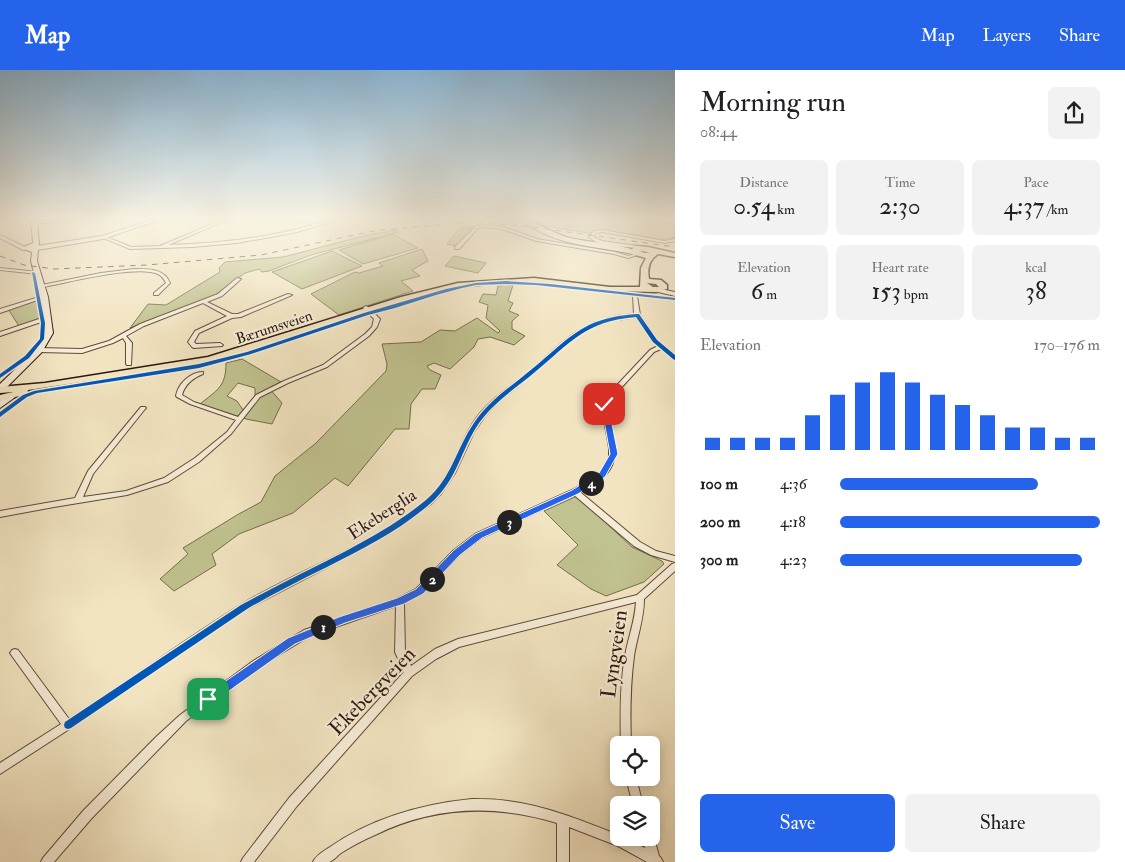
<!DOCTYPE html>
<meta charset="utf-8">
<style>
:root{--surface:#fff;--page:#f2f2f2;--text:#202124;--muted:#757577;--accent:#2563eb}
body{margin:0;font-family:"IM FELL Double Pica",serif;background:var(--page);color:var(--text);height:100vh;display:flex;flex-direction:column;font-size:19px;white-space:nowrap}
*{box-sizing:border-box;margin:0}
p{font-size:16px;color:var(--muted)}
.icon{flex:none;width:28px;height:28px;fill:none;stroke:currentColor;stroke-width:2;stroke-linecap:round;stroke-linejoin:round}
.map{position:relative;flex:1;overflow:hidden}
.drawer{display:flex;flex-direction:column;background:var(--surface);width:450px}
.drawer>*{flex:none}
.controls{position:absolute;left:610px;top:666px;display:grid;gap:10px}
.controls a{display:grid;place-items:center;width:50px;height:50px;border-radius:8px;background:var(--surface);box-shadow:0 2px 12px #0003;font-size:25px}
.pin{position:absolute;display:grid;place-items:center;width:42px;height:42px;color:#fff;margin:-21px;border-radius:10px;box-shadow:0 2px 8px #0006}
.km{position:absolute;width:25px;height:25px;margin:-12px;border-radius:50%;background:#222;color:#fff;font-size:14px;line-height:25px;text-align:center}
.round{display:grid;place-items:center;flex:none;width:52px;height:52px;border-radius:8px;background:var(--page)}
.headline{display:flex;align-items:center;justify-content:space-between;height:85px;padding:0 25px}
h1{font-size:28px;font-weight:600;line-height:38px}
.stats{display:grid;grid-template-columns:repeat(3,1fr);gap:8px;height:85px;padding:5px 25px}
.stats div{display:grid;align-content:center;border-radius:8px;background:var(--page);text-align:center}
.stats b{font-size:25px;font-weight:600}
.stats small{font-size:14px;font-weight:400}
.stats p{font-size:14px}
.chart{height:140px;padding:10px 25px}
.chart p{display:flex;justify-content:space-between}
.chart svg{width:100%;height:90px;margin-top:5px;stroke:var(--accent);stroke-width:6}
.action{display:flex;gap:10px;margin-top:auto;padding:10px 25px}
.action a{flex:1;height:58px;border-radius:8px;background:var(--accent);color:#fff;font-size:20px;font-weight:600;line-height:58px;text-align:center}
.action a+a{background:var(--page);color:var(--text)}
ul{padding:0 25px;list-style:none;font-size:16px}
li{display:grid;grid-template-columns:80px 60px 1fr;align-items:center;height:38px}
li i{height:12px;border-radius:6px;background:var(--accent)}
header{display:flex;align-items:center;gap:30px;box-sizing:border-box;height:70px;padding:0 25px;background:var(--accent);color:#fff}
header strong{font-size:24px}
nav{display:flex;gap:28px;margin-inline-start:auto;font-size:18px}
main{display:flex;flex:1;min-height:0}
.map>svg:first-child{display:block}
.green{fill:#c0c28f;stroke:#766c4e;fill-rule:evenodd}
.lines{fill:none;stroke-linecap:round;stroke-linejoin:round}
.stream{stroke:#727a77;stroke-width:1}
.minor-casing{stroke:#5e4a3a;stroke-width:2}
.tertiary-casing{stroke:#5e4a3a;stroke-width:2}
.secondary-casing{stroke:#2d170d;stroke-width:2}
.primary-casing{stroke:#2d170d;stroke-width:3}
.minor{fill:#f7edd7;fill-rule:evenodd}
.tertiary{fill:#f7edd7;fill-rule:evenodd}
.secondary{fill:#f7edd7;fill-rule:evenodd}
.primary{fill:#f2e4c1;fill-rule:evenodd}
.rail{stroke:#2d170d;stroke-width:1;stroke-dasharray:5.5 5.5;stroke-linecap:butt}
.cycleway-casing{stroke:#f7edd7;stroke-width:3}
.cycleway{fill:#0057b8;fill-rule:evenodd}
.route{fill:#2563eb;stroke:#fff}
.labels{text-anchor:middle;stroke-width:4.5;stroke-linejoin:round;paint-order:stroke}
.far-street-label{font-size:15px;fill:#2d170d;stroke:#f7edd7}
.street-label{font-size:18px;fill:#2d170d;stroke:#f7edd7}
.near-street-label{font-size:21px;fill:#2d170d;stroke:#f7edd7}
</style>
<header>
<strong>Map</strong>
<nav><a>Map</a><a>Layers</a><a>Share</a></nav>
</header>
<main>
<div class="map">
<svg width="675" height="792" viewBox="0 0 675 792">
<rect width="100%" height="100%" fill="#f2e4c1"/>
<filter id="stains"><feTurbulence type="fractalNoise" baseFrequency=".004" numOctaves="4"/><feColorMatrix values="0 0 0 0 .2 0 0 0 0 .09 0 0 0 0 .02 0 0 0 .5 -.17"/></filter>
<radialGradient id="worn" r=".72"><stop offset=".6" stop-color="#630" stop-opacity="0"/><stop offset="1" stop-color="#630" stop-opacity=".3"/></radialGradient>
<!-- green -->
<path class="green" d="M535 150H675V168L666 171 601 160 589 163 544 156Z
M465 157H473L456 176 447 174 459 159Z
M397 160 399 162 311 185 269 201 262 202 259 199 245 203 215 225 130 258 148 234 166 235 220 202 219 198 225 192 283 187 367 165Z
M393 164 418 178 363 194 339 180Z
M422 179 428 191 412 200 420 206 401 211 413 221 339 245 311 224 355 202 359 203 383 196 379 193Z
M332 181 362 196 302 219 272 202Z
M454 186 486 193 478 203 445 196Z
M513 215 508 231 513 233 509 241 519 245 512 251V259L525 266 514 275 490 267 478 269 474 277 450 299 434 293 427 296 430 300 441 305 435 319H422L411 334 409 359H395L348 416 335 408 293 443 239 464 212 484 216 495 174 521 160 509 188 484 183 478 237 445 261 432 275 406 316 373 386 301 387 294 382 274 421 272 440 260 455 261 477 248 498 263 500 261 486 248 488 235 479 232 483 224 496 225 498 216Z
M38 229 40 248 19 256 8 239Z
M242 289 281 312 269 318 282 333 272 354 246 349 200 334C217 320 226 317 226 293ZM238 313 255 318V332L245 343 237 331 227 326Z
M577 426 632 477 662 491 664 494 644 512 606 526 591 519 557 495 578 475 544 441Z"/>
<g class="lines">
<!-- stream -->
<path class="stream" d="M632 164 662 170 675 167"/>
<!-- minor casing -->
<g class="minor-casing">
<path id="minor" d="M58 150H70L68 151 34 154 32 153 34 152Z
M222 150H227L168 175C217 174 266 168 313 155L300 151 299 150C306 150 310 153 316 154 323 154 331 149 338 150L293 163 237 173 192 177 130 179 101 167 104 166 131 177 160 176Z
M485 155 504 157 537 169 615 182 628 186 638 183 640 184 628 188 614 184 536 171 502 159 485 157 478 158 459 179H455V177L476 156Z
M602 160 665 171 675 169V171L665 173 602 162 596 163 593 167 602 171 645 177V178L643 179C626 175 602 180 589 167L594 161Z
M0 165 27 178V179L23 180 0 168Z
M0 198 38 202 40 203 38 204 0 200Z
M134 199C148 199 164 198 170 213L158 225H154V223L166 213C164 209 162 206 158 204 137 194 67 213 42 217L40 216 42 215 101 203Z
M237 208 241 209 222 226 207 232 232 244H238L288 224 292 225 241 247 232 248 199 263 194 272 196 274 220 273 223 275 222 276 194 278 192 277 188 272 195 261 227 246 203 233 144 256 126 266 132 273 131 295H127L126 294V273L123 268 113 273 82 283 39 282 36 280 39 278 82 279 109 271 140 254 218 224Z
M633 225 637 226 640 245 657 270 675 285V290L661 279 654 282 610 330C606 339 609 347 611 357 621 394 612 405 580 422L640 472 656 481 675 486V492L651 485 634 476 574 425 481 468 460 484 422 523 404 533 405 582 411 596 435 579 458 569 637 525 672 494 675 493V501L644 529C644 549 637 567 634 586 630 616 630 645 631 675H621C620 645 620 615 625 586 628 568 635 551 636 532L459 577 436 589 412 606 297 736 254 792H241L243 788 289 728 404 602 395 582 396 536 310 566 259 597 186 651 91 749 54 792H41L43 788 83 741 156 667 180 645 253 591 304 560 397 529 416 519 454 480 475 464 572 420 595 407 602 401 606 395 609 387V378L607 366 602 340 604 329 650 280 658 276 653 272 636 247 611 251 586 260 571 271 535 302 498 332 485 346 474 362 455 403 448 414 441 424 431 434 409 450 364 478 247 539 71 658 0 704V693L61 654 12 586 10 583 12 580 15 579 18 580 69 649C107 624 145 599 182 573 202 560 222 546 242 534 302 498 372 476 426 430 451 409 456 380 473 353 487 331 510 317 531 300 548 286 564 268 584 258 599 249 617 245 634 244Z
M42 226 46 227 0 243V239Z
M366 236 368 237 380 249 377 257 369 266 327 297 288 313 260 327 231 364 199 392 168 412 127 425 54 437 0 447V441L75 428 88 401 141 337H145L146 338 145 339 93 404 83 427 126 421 164 408 195 388 227 362 236 350 190 334 177 327 176 326C178 314 190 302 203 302V304C193 308 185 314 182 325L194 332 238 347 256 325 284 311 323 295 365 264 372 257 374 249 363 238Z
M48 246 50 247V249L0 266V262Z
M626 708H636L643 735H633Z
M472 729C484 729 496 729 508 731 546 736 581 750 616 764L619 765V768H624L645 778 643 768H651V764L654 768 659 786 661 788 663 792H647L618 776 569 757V792H557V753C495 734 434 736 375 765 363 770 352 776 341 783 337 786 333 791 329 792 324 792 318 792 313 792 316 785 324 781 330 777 372 748 422 734 472 729Z"/>
</g>
<!-- tertiary casing -->
<g class="tertiary-casing">
<path id="tertiary" d="M151 150H158L103 169 37 180 34 178 37 176 102 166Z"/>
</g>
<!-- secondary casing -->
<g class="secondary-casing">
<path id="secondary" d="M31 150H37L39 175 41 177 38 179 37 191 48 227 53 263 42 282 3 321 0 322V314L36 279 45 263 40 227 31 191 32 182 21 178 33 173Z
M523 150C531 149 555 164 567 167 587 173 623 173 640 183L637 185C600 176 553 177 523 150Z
M656 218 675 222V226L654 221 652 220Z
M11 323 15 326 14 328 0 338V331Z"/>
</g>
<!-- primary casing -->
<g class="primary-casing">
<path id="primary" d="M634 176 648 177 675 183V187L658 184C649 190 647 198 649 209L661 210 667 215V219L656 222 610 221 541 213H499L458 217 407 231 209 293 28 320 27 324 0 331V325L13 322 0 323V317L45 313 208 287 401 227 458 213 534 208 610 217H640L641 198 646 188 632 184 631 182ZM639 180 650 183H644ZM647 213 656 214 659 217H653Z"/>
</g>
<!-- minor -->
<use href="#minor" class="minor"/>
<!-- tertiary -->
<use href="#tertiary" class="tertiary"/>
<!-- secondary -->
<use href="#secondary" class="secondary"/>
<!-- primary -->
<use href="#primary" class="primary"/>
<!-- rail -->
<path class="rail" d="M0 186 24 195 54 199 147 195 261 185 373 161 469 152 525 156 675 177"/>
<!-- cycleway casing -->
<g class="cycleway-casing">
<path id="cycleway" d="M32 202 35 203 45 253 44 269 29 288 0 308V304L25 286 40 269 41 253Z
M506 211 550 214 675 228V230L536 215 506 214 476 215 462 218 436 225 395 238 368 245 251 284 199 298 37 323 27 327 0 347V342L23 325 34 321 199 294 247 282 364 243 446 219 476 213Z
M637 244H639L657 270 675 285V290L673 289 653 272 636 247C586 251 571 272 535 302 516 318 494 332 479 353 460 381 458 409 431 433 400 460 363 479 327 497 300 510 273 524 247 539L71 658 68 659 65 658 64 655 65 652 241 535C276 516 311 499 346 481 374 466 402 450 426 430 452 408 456 379 474 353 489 330 512 316 532 299 551 284 567 266 589 255 604 248 621 245 637 244Z"/>
</g>
<!-- cycleway -->
<use href="#cycleway" class="cycleway"/>
</g>
<!-- sky -->
<linearGradient id="sky" x2="0" y2="1"><stop stop-color="#8bb7d7"/><stop offset="0.57" stop-color="#f9f3e3"/><stop offset="1" stop-color="#f9f3e3" stop-opacity="0"/></linearGradient>
<rect width="675" height="261" fill="url(#sky)"/>
<!-- route -->
<path class="route" d="M604 332 608 334 618 384 605 407 578 424 482 468 460 485 423 524 404 534 345 553 295 574 212 633 208 635 204 633 202 629 204 626 288 568 339 547 397 528 416 519 454 480 475 464 572 420 599 403 610 384 601 334Z"/>
<g class="labels">
<!-- far-street labels -->
<g class="far-street-label">
<text transform="translate(274 257) rotate(-18)" y="5">Bærumsveien</text>
</g>
<!-- street labels -->
<g class="street-label">
<text transform="translate(382 444) rotate(-33)" y="6">Ekeberglia</text>
</g>
<!-- near-street labels -->
<g class="near-street-label">
<text transform="translate(614 584) rotate(-82)" y="7">Lyngveien</text>
<text transform="translate(372 621) rotate(-46)" y="7">Ekebergveien</text>
</g>
</g>
<rect width="100%" height="100%" filter="url(#stains)"/>
<rect width="100%" height="100%" fill="url(#worn)"/>
</svg>
<div class="controls">
<a><svg class="icon" aria-label="locate" viewBox="0 0 24 24"><circle cx="12" cy="12" r="6"/><path d="M12 2v4M12 18v4M2 12h4M18 12h4"/></svg></a>
<a><svg class="icon" aria-label="layers" viewBox="0 0 24 24"><path d="M12 4l9 5-9 5-9-5zM3 14l9 5 9-5"/></svg></a>
</div>
<div class="pin" style="left:208px;top:629px;background:#1e9e55"><svg class="icon" aria-label="arrive" viewBox="0 0 24 24"><path d="M6 21V4h12l-3 4 3 4H6"/></svg></div>
<div class="pin" style="left:604px;top:334px;background:#d93025"><svg class="icon" aria-label="check" viewBox="0 0 24 24"><path d="M5 12l5 5 9-10"/></svg></div>
<b class="km" style="left:323px;top:557px">1</b>
<b class="km" style="left:432px;top:509px">2</b>
<b class="km" style="left:509px;top:452px">3</b>
<b class="km" style="left:591px;top:413px">4</b>
</div>
<section class="drawer">
<div class="headline"><div><h1>Morning run</h1><p>08:44</p></div><a class="round"><svg class="icon" aria-label="share" viewBox="0 0 24 24"><path d="M12 15V3M7 8l5-5 5 5M5 13v7h14v-7"/></svg></a></div>
<div class="stats">
<div><p>Distance</p><b>0.54<small> km</small></b></div>
<div><p>Time</p><b>2:30</b></div>
<div><p>Pace</p><b>4:37<small> /km</small></b></div>
</div>
<div class="stats">
<div><p>Elevation</p><b>6<small> m</small></b></div>
<div><p>Heart rate</p><b>153<small> bpm</small></b></div>
<div><p>kcal</p><b>38</b></div>
</div>
<div class="chart"><p><span>Elevation</span>170–176 m</p>
<svg viewBox="0 0 160 44" preserveAspectRatio="none"><path d="M5 44V38M15 44V38M25 44V38M35 44V38M45 44V27M55 44V17M65 44V11M75 44V6M85 44V11M95 44V17M105 44V22M115 44V27M125 44V33M135 44V33M145 44V38M155 44V38"/></svg>
</div>
<ul>
<li><b>100 m</b>4:36<i style="width:76%"></i></li>
<li><b>200 m</b>4:18<i style="width:100%"></i></li>
<li><b>300 m</b>4:23<i style="width:93%"></i></li>
</ul>
<div class="action"><a>Save</a><a>Share</a></div>
</section>
</main>
